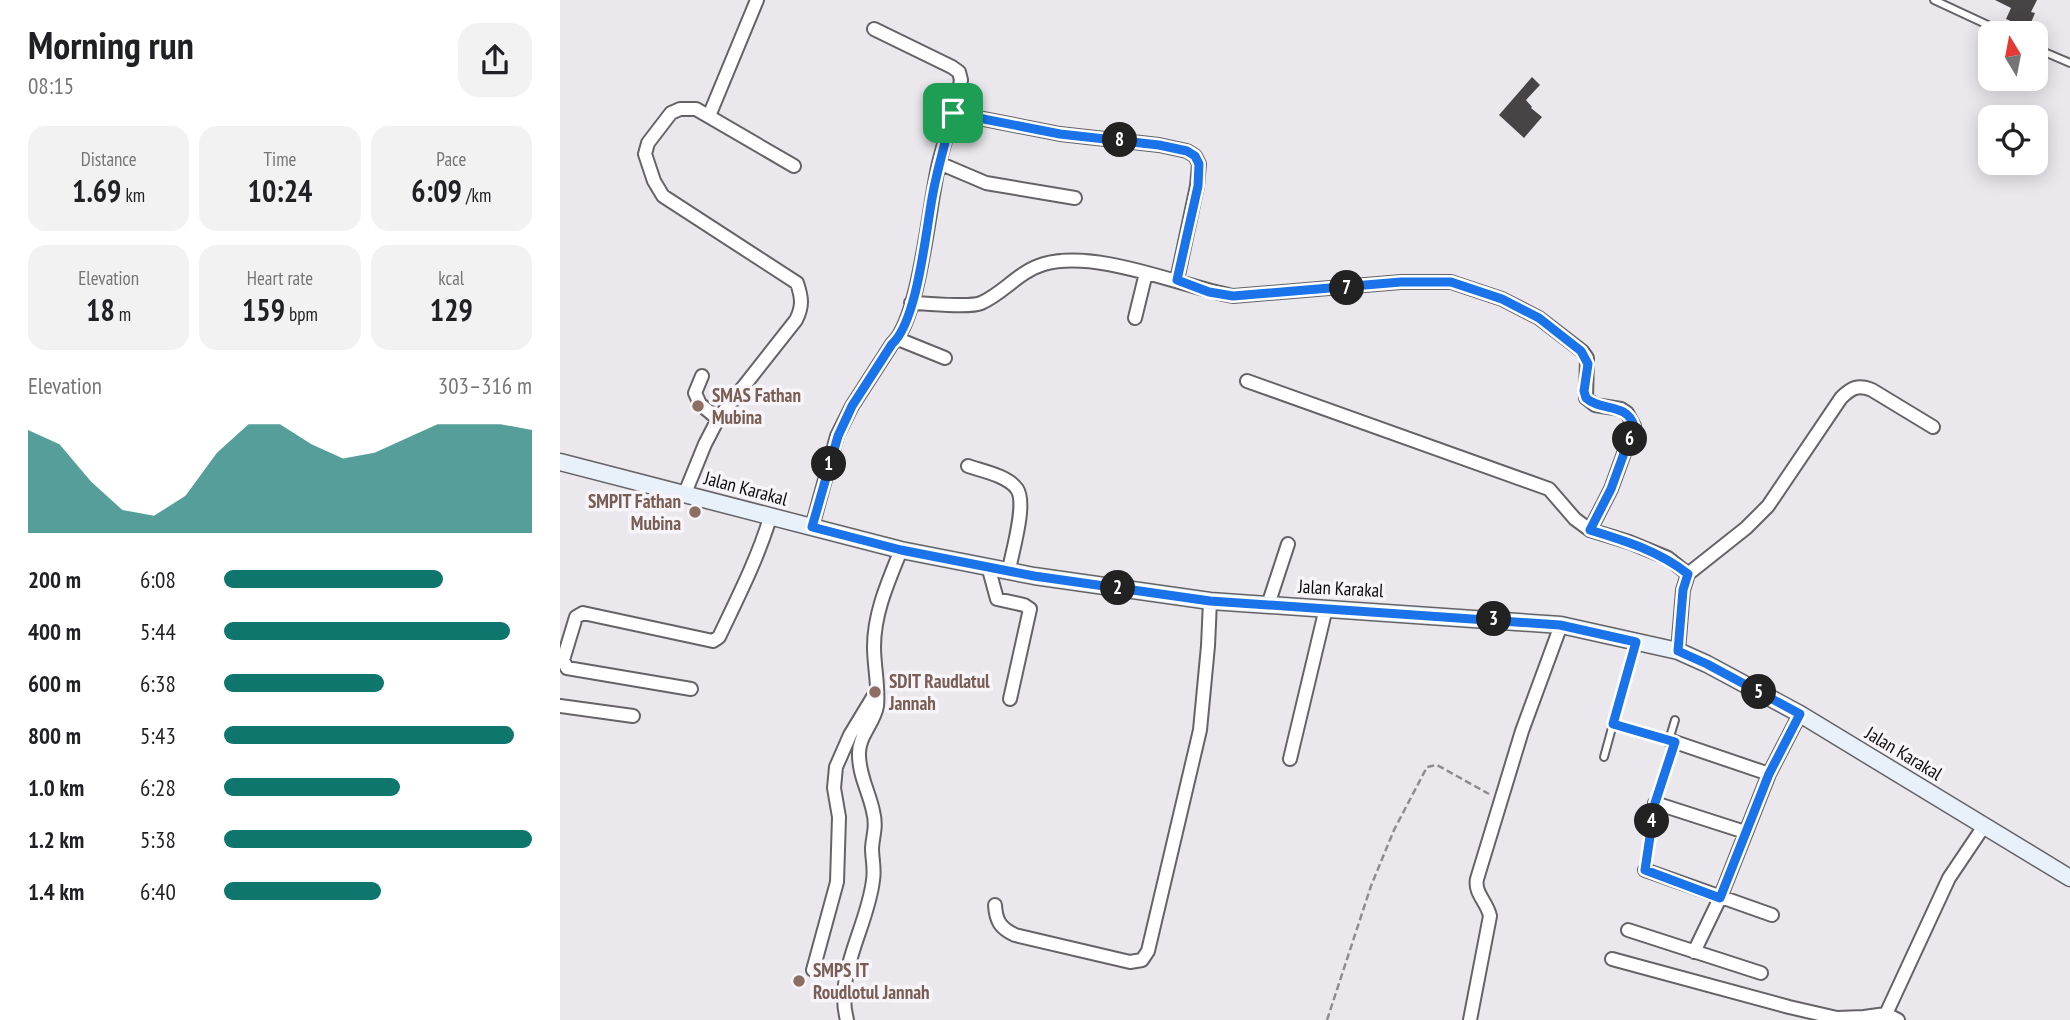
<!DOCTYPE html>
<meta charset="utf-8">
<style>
:root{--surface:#fff;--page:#f2f2f2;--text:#202124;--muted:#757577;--accent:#0f766e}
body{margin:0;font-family:"PT Sans Narrow",sans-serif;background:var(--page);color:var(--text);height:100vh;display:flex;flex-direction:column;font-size:26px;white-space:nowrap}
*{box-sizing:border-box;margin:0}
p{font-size:23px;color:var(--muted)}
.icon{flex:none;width:38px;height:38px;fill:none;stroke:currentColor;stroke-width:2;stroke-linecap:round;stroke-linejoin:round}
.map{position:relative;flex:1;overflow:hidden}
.sheet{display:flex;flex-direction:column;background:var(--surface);width:560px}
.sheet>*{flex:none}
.needle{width:46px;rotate:350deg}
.tools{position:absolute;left:1418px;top:21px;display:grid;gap:14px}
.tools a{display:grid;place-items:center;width:70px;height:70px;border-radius:14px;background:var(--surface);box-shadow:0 4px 18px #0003;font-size:35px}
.pin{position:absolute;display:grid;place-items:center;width:60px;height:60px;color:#fff;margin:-30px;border-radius:14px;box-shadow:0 4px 10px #0006}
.km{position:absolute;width:35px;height:35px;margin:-18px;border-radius:50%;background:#222;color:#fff;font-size:19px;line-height:35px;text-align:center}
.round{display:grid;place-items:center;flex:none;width:74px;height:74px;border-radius:21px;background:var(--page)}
.summary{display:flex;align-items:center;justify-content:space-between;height:119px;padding:0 28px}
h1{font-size:38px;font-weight:700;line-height:52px}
.figures{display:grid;grid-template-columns:repeat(3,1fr);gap:10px;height:119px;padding:7px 28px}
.figures div{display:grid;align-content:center;border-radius:18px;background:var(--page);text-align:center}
.figures b{font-size:30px;font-weight:700}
.figures small{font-size:19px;font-weight:400}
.figures p{font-size:19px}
.chart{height:196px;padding:14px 28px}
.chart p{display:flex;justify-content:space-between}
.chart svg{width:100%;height:126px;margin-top:7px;fill:var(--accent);opacity:.7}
ul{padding:0 28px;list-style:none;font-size:23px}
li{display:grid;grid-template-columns:112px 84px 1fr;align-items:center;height:52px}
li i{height:18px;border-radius:9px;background:var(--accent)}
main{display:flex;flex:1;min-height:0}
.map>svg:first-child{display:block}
.building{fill:#484446}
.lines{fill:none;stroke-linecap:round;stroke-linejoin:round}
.lane-casing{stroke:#666367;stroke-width:10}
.street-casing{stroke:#666367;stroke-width:16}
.secondary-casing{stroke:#666367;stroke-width:19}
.path{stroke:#908d91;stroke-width:2.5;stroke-dasharray:7 3.5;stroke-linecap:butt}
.lane{stroke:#fff;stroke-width:6}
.street{stroke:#fff;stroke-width:12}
.secondary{stroke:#e8f0fa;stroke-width:16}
.route-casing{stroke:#fff;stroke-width:14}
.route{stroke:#1a73e8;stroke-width:9}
.education-dot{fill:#8d6e63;stroke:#f8f5fa;stroke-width:2.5}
.labels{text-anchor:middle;stroke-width:7;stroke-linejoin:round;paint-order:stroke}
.education-label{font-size:19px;font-weight:bold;fill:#785e54;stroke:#f8f5fa;text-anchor:start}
.street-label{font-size:19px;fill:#0c0b0c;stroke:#f8f5fa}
</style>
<main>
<section class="sheet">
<div class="summary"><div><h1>Morning run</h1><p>08:15</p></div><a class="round"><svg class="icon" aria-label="share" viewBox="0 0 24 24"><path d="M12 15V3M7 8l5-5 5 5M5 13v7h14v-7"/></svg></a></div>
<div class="figures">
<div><p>Distance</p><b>1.69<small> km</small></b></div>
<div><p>Time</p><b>10:24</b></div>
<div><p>Pace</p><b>6:09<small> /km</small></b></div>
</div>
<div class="figures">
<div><p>Elevation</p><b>18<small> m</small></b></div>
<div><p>Heart rate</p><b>159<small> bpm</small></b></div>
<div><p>kcal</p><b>129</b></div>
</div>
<div class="chart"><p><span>Elevation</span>303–316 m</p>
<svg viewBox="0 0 160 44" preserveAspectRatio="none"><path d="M0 44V8L10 13L20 26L30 36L40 38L50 31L60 16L70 6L80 6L90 13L100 18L110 16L120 11L130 6L140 6L150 6L160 8V44z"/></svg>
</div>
<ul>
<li><b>200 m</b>6:08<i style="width:71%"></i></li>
<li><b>400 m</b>5:44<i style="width:93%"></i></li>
<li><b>600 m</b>6:38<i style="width:52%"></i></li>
<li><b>800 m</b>5:43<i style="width:94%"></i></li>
<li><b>1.0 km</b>6:28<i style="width:57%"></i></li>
<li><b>1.2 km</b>5:38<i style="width:100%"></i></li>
<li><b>1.4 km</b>6:40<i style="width:51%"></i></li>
</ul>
</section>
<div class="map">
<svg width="1510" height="1020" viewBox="0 0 1510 1020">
<rect width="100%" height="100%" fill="#ebe8ed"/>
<!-- building -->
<path class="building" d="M1435 0H1477L1471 12 1475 13 1470 25 1466 23 1464 27 1446 19 1451 8Z
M972 77 980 85 966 100 972 107 971 108 982 117 964 138 939 115Z"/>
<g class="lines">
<!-- lane casing -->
<g class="lane-casing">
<path id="lane" d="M1374 0 1445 33
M1475 48 1510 63
M1053 724 1109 740 1115 720
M1044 757 1075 644"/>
</g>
<!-- street casing -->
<g class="street-casing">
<path id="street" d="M393 113 500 134 599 145 627 151 635 156 639 164 637 186 617 280
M149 116 197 0
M379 163 426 183 515 198
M351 303C367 303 409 308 421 303 444 293 459 271 484 264 537 249 620 286 673 296L841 282H891L942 299 979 318 1022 351 1027 358 1026 398 1035 405 1061 409 1067 413 1074 426 1051 489 1030 530
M575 318 586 273
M338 339 385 358
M142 376 135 393 140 404 158 419
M687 381 989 489 1015 519 1030 530 1069 542 1108 558 1128 574 1123 590 1118 651
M408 466C423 471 448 476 457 489 467 504 452 552 449 570
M125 493 145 444 158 419 236 320C243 306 242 298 237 283L103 196 94 181 85 154 88 143 111 113 120 109H136L234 166
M252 527 277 436 292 406 332 344C360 319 369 203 379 163 386 135 396 108 401 80L399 72 392 67 314 29
M428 566 437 599 464 605 470 609 450 699
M1128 574 1186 528 1208 506 1281 398C1291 388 1298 384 1312 390L1373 427
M708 605 728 544
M131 689 7 668 3 660 16 617 23 613 153 641 159 637C178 597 197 560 210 518
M0 706 73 716
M1109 740 1209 774
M730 759 766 608
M1095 803 1185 832
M1085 870 1212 915
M435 905C436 921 440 928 455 935L570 962 582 960 588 951 640 730 648 646 650 601
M1068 930 1201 973
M1134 952 1160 898 1209 774 1240 714
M1052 959 1229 1007 1277 1018 1304 1017 1326 1014 1338 1020
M253 970 277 882 279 817 274 788 276 767 290 735 316 692
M1326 1014 1389 878 1424 826
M287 1020C274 973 308 926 313 880 315 869 312 859 312 848 313 834 317 827 313 811 309 792 299 775 299 755 298 736 314 724 317 706 319 687 314 666 314 647 314 613 328 582 341 550
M910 1020 930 916C927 902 914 893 917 879L962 731 1001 625"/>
</g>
<!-- secondary casing -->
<g class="secondary-casing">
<path id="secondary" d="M0 462 341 550 474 576 650 601 1001 625 1118 651 1147 664 1240 714 1510 878"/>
</g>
<!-- path -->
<path class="path" d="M1099 791 1111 754
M1087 860 1093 815
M767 1020 811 886 834 830 867 767 877 765 929 794"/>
<!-- lane -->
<use href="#lane" class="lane"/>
<!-- street -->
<use href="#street" class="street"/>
<!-- secondary -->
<use href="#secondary" class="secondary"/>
</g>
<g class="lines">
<!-- route casing -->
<g class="route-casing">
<path id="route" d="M393 113 500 134 599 145 627 151 635 156 639 164 638 186 617 280 649 292 673 296 841 282H891L942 299 979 318 1021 351 1028 364 1024 391 1026 398C1041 412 1067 402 1074 426L1051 489 1030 530C1066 541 1099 551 1128 574L1123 590 1118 651 1147 664 1240 714 1209 774 1160 898 1085 870 1095 803 1115 742 1053 724 1076 642 1000 625 650 601 474 576 341 550 252 527 278 436 292 406 332 344C358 321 366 228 373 193 378 166 386 140 393 113Z"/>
</g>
<!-- route -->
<use href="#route" class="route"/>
</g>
<!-- markers -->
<g class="education-dot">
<circle cx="138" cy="406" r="7"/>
<circle cx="135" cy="512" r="7"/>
<circle cx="315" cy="692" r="7"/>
<circle cx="239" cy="981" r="7"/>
</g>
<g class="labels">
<!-- education labels -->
<g class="education-label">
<text x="152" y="402">SMAS Fathan<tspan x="152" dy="22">Mubina</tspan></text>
<text x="121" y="508" text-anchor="end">SMPIT Fathan<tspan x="121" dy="22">Mubina</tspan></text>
<text x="329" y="688">SDIT Raudlatul<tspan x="329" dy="22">Jannah</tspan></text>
<text x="253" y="977">SMPS IT<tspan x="253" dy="22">Roudlotul Jannah</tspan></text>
</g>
<!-- street labels -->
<g class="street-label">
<text transform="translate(186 488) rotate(15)" y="7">Jalan Karakal</text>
<text transform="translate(781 588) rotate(3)" y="7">Jalan Karakal</text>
<text transform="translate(1344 753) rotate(31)" y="7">Jalan Karakal</text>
</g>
</g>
</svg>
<div class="tools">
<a><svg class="needle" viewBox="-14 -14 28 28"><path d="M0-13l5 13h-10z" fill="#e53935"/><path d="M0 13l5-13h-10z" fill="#757577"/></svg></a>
<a><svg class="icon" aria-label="locate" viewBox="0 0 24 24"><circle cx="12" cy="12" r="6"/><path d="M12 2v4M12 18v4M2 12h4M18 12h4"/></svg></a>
</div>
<div class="pin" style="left:393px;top:113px;background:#1e9e55"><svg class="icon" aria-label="arrive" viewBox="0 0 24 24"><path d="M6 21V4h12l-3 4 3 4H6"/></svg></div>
<b class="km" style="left:269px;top:464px">1</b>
<b class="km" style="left:558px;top:588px">2</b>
<b class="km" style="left:934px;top:619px">3</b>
<b class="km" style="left:1092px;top:821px">4</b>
<b class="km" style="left:1199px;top:692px">5</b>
<b class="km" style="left:1070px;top:439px">6</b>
<b class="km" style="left:787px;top:288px">7</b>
<b class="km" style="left:560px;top:140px">8</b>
</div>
</main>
